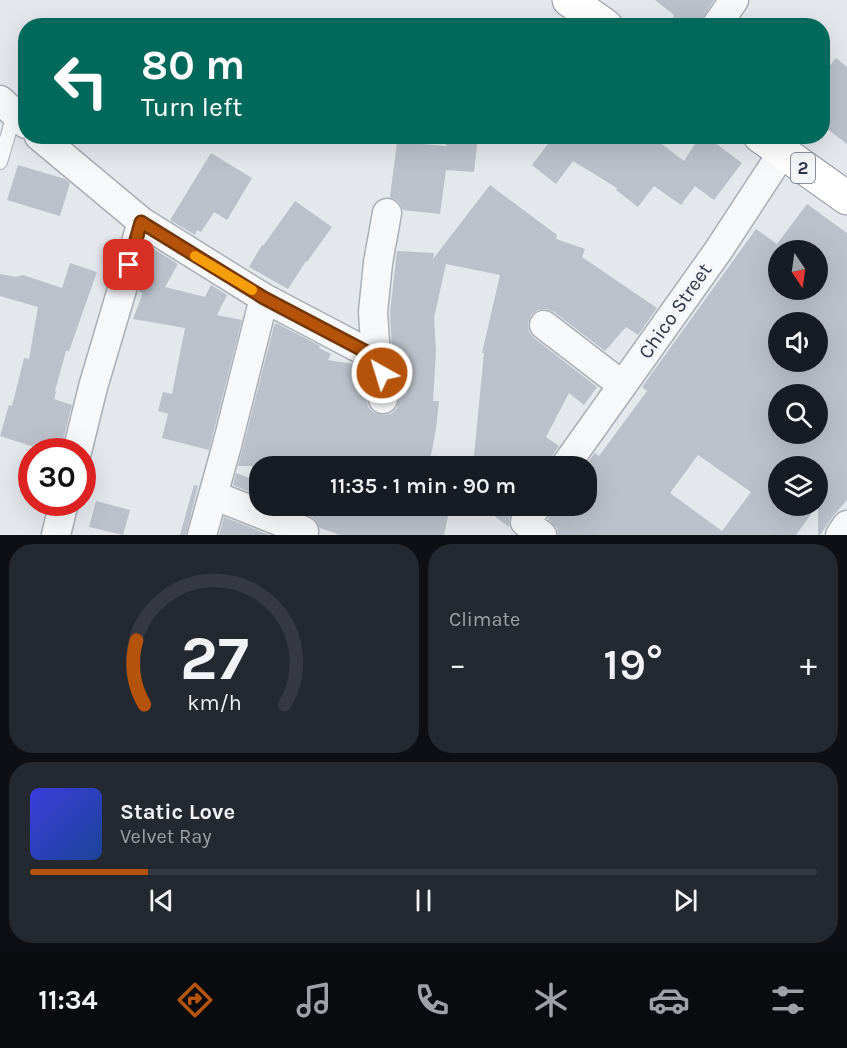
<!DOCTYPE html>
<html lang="en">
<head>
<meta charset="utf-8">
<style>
	:root { --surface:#171b24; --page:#242831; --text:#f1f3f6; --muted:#9ea1a6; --line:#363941; --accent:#b45309 }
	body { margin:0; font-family:Karla,sans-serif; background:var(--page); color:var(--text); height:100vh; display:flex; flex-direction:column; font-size:22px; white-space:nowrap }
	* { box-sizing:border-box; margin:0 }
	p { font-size:20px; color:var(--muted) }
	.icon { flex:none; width:33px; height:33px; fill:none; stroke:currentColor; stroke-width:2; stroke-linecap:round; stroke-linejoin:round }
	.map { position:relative; height:535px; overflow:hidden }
	.side { display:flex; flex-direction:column; gap:9px; padding:9px; background:#0d0f14; flex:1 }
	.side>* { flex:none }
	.top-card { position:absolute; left:18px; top:18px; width:812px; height:126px; border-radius:24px; box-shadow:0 6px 24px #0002; background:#00695c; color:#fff; overflow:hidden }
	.needle { width:39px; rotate:167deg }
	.fabs { position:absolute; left:768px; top:240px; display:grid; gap:12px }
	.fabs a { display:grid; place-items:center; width:60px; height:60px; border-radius:50%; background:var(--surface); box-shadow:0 6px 24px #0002; font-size:30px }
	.speed { position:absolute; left:18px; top:438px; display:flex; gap:12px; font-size:30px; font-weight:700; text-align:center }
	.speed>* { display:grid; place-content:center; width:78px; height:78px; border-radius:50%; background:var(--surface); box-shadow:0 6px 24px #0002; line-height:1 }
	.speed .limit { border:9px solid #d22; background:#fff; color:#111 }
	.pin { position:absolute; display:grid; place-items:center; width:51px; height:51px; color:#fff; margin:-26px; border-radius:12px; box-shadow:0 3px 9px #0006 }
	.me { position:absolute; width:66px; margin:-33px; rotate:321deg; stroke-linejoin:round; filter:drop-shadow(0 0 4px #0008) }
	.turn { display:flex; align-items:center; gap:21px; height:126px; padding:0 24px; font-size:27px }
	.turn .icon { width:78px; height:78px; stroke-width:2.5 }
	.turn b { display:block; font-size:42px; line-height:51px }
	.big { font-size:45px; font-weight:600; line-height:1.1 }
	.side .tile { flex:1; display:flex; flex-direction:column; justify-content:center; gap:9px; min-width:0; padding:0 21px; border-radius:24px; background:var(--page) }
	.side .dial { align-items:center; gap:0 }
	.dial svg { height:156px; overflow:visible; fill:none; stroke:var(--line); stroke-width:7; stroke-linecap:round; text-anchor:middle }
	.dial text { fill:var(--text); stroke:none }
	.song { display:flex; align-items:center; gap:18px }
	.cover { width:72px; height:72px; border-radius:9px; background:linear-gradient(135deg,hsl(240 70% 55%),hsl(220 70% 35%)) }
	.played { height:6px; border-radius:3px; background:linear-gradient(90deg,var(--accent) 15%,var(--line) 15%) }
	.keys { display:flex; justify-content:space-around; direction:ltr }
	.heat { display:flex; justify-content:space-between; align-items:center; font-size:33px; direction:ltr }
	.side .tiles { flex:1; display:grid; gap:9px; grid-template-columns:1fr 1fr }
	.tile:last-child { grid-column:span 2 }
	.trip { position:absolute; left:249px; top:456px; width:348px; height:60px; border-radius:24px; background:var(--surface); box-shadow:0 6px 24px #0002; font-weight:600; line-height:60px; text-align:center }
	.tab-bar { display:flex; height:96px; justify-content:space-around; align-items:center; background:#090b0e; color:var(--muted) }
	.tab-bar .icon { width:42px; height:42px }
	.tab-bar .on { color:var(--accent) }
	.tab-bar b { font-size:27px; color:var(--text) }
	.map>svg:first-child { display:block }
</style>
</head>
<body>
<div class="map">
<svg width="847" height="535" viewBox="0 0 847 535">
	<rect width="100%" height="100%" fill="#e4e7ec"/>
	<path fill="#bbc0ca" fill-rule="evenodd" d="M655,0H714L698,26H683L673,17L674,15Z
		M836,58L847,67V144L822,125V75Z
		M447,136H478L474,172L446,170L440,214L403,210L398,201L390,197L397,142L446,146Z
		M554,136H651L684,161L700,136H706L742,163L714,200L695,186L681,205L654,186L638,207L616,190L617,188L573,161L556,184L532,165Z
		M211,153L252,178L227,220L214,212L201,232L197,230L195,235L170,220Z
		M18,165L65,179L70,183L60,216L7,200Z
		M490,185L557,235L556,239L585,249L582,257L657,308L638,335L626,327L605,351L554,312L547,309L538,310L531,315L528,323L529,332L534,338L597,387L584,405L569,393L546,437L559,446L551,457L549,466H473L484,353H482L500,275L446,264L434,318L436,351L433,401H439L436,429L429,466H238L274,326L276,323L320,346L319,348L331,354L328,360L353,364L363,369L366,376L367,400L368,407L374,413L384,415L391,414L397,408L399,399V373L392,353L390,312L397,251L434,253L433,259Z
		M295,201L332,227L307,262L306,261L288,289L249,267L262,245L263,246Z
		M807,204L847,233V500L833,516L820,535H818V466H778V506H817L796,535H558L557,528L548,519L553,509V506H586V466H585L595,453L599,456L647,391L642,387L756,229L777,244ZM778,250H818V290H778ZM778,322H818V362H778ZM778,394H818V434H778ZM698,455L751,492L722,531L670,493Z
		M152,248L178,264L165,287L205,297L211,285L227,295L217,315L242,320L209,450L162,438L168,414L158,411L163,392L172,394L185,328L133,319L143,293L139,291Z
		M70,263L97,272L69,351H66L55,391L56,392L54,399L72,405L60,452H49L0,436L9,405L12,406L24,358L29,359L38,307L0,296V274L16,277L23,275L62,288Z
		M236,473L260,482V496L233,485Z
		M194,485L198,486L186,535H180Z
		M96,501L130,510L123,535L89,527Z
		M284,506H450L444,535H340L320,528L316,520L310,516Z
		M481,506H517L509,519V527Z
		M224,517L269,535H219Z"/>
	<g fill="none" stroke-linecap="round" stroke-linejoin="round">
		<defs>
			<path id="lane" d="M0,162L14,115"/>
			<path id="street" d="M716,26L734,0
				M0,100L26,124
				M39,136L142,222L264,298L376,357
				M544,325L622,385
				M383,399V373L376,357L373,312L378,263L387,213
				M77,452L93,387L142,222
				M565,466L718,251L782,153
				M213,495L304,531
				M537,506L525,522L542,535
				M56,535L64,502
				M202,535L227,445L264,298
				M840,535L847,525"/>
			<path id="highway" d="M569,0L606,26
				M760,136L847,198"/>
		</defs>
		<use href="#lane" stroke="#a9aeb7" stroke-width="16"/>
		<use href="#street" stroke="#a9aeb7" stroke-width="31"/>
		<use href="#highway" stroke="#8b94a3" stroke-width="35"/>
		<use href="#lane" stroke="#f7f8fa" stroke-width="14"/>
		<use href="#street" stroke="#f7f8fa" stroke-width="28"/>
		<use href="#highway" stroke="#fff" stroke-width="33"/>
	</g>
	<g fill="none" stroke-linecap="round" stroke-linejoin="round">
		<defs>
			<path id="route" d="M129,265L141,222L264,298L376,357L382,373"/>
		</defs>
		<use href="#route" stroke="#753606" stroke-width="15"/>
		<use href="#route" stroke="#b45309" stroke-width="10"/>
		<path stroke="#f59e0b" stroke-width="10" d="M195,256L252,290"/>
	</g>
	<g text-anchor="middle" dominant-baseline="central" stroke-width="4.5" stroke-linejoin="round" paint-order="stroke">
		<rect fill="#f4f6f9" stroke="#676e7b" stroke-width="1.5" x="791" y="153" width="24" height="30" rx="4.5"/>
		<g font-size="18" font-weight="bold" fill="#2b3445">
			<text x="803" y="168">2</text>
		</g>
		<g font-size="20" fill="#2b3445" stroke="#f4f6f9">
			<text transform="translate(675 311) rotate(-55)">Chico Street</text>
		</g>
	</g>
</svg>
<div class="fabs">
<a><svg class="needle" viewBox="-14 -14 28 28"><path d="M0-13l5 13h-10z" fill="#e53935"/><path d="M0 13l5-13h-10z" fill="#9ea1a6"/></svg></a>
<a><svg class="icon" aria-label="sound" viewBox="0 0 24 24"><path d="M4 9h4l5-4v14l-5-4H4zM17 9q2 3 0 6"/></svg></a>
<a><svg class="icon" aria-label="search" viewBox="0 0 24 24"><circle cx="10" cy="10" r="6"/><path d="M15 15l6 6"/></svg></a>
<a><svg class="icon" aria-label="layers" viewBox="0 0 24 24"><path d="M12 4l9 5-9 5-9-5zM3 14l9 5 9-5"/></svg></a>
</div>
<div class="speed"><div class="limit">30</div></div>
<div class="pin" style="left:129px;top:265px;background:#d93025"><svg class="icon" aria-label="arrive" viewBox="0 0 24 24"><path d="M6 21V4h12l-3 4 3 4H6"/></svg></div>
<svg class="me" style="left:382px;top:373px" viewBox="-20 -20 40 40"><circle r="17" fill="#b45309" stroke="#fff" stroke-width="3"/><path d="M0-11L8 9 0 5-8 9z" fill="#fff"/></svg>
<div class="trip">11:35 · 1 min · 90 m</div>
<div class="top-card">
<div class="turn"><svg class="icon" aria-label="left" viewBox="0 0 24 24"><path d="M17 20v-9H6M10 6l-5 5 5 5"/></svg><div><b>80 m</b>Turn left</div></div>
</div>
</div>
<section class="side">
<div class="tiles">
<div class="tile dial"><svg viewBox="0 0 100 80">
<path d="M14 69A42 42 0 1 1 86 69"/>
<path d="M14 69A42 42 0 0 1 10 36" stroke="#b45309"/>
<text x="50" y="56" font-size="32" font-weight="700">27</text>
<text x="50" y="72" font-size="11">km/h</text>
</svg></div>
<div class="tile"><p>Climate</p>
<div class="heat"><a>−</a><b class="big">19°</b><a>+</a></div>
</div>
<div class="tile">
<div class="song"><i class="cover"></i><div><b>Static Love</b><p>Velvet Ray</p></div></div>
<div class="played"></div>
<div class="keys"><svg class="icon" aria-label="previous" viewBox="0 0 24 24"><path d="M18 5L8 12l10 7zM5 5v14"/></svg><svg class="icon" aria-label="pause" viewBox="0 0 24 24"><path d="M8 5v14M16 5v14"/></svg><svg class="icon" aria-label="next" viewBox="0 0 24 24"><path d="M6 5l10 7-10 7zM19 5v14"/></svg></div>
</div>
</div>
</section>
<nav class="tab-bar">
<b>11:34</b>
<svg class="icon on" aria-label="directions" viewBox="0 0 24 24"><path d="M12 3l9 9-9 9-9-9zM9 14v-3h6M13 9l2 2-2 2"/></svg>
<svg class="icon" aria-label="music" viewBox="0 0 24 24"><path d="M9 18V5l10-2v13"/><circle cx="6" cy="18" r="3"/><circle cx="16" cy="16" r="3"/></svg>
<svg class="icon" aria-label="phone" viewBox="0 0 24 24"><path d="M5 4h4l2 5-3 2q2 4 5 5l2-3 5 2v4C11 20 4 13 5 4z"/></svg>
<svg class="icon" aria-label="climate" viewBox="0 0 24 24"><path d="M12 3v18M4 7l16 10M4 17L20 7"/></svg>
<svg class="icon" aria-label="car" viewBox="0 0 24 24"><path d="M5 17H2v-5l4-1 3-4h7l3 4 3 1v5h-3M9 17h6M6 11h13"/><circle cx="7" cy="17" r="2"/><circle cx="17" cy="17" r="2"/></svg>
<svg class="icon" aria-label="filters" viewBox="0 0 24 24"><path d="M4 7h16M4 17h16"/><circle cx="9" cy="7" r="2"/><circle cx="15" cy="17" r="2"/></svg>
</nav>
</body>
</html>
